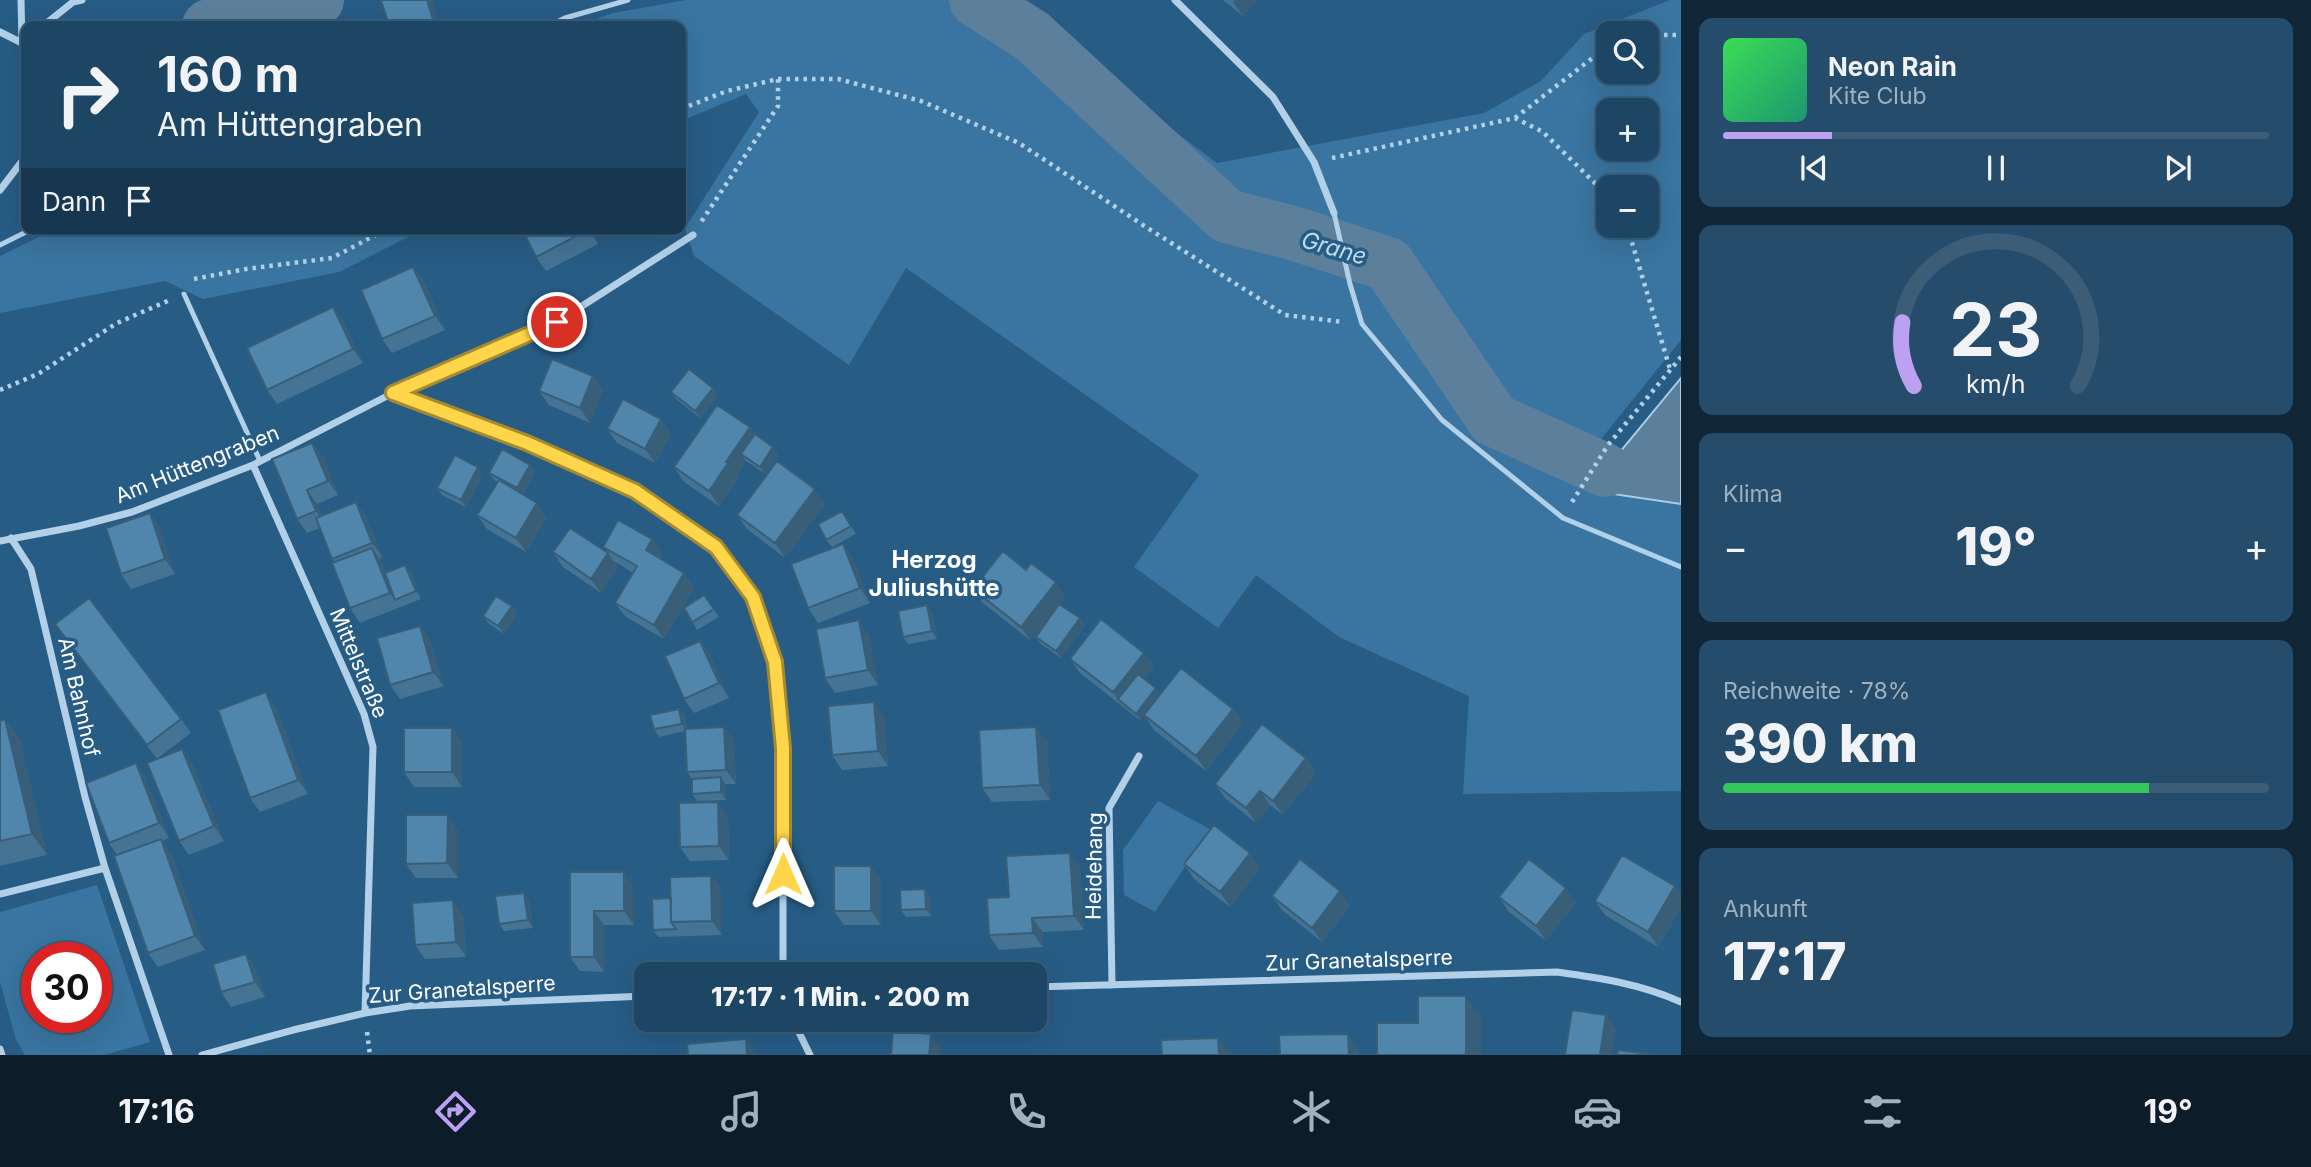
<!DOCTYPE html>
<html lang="de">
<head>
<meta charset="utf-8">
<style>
	:root { --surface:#1d4564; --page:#254c6a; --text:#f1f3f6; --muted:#a0b1bf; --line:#3b5d78; --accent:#bca0f2 }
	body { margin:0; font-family:Inter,sans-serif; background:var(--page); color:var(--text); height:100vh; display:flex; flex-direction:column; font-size:26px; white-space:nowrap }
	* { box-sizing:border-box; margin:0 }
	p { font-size:23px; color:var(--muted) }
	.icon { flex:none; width:38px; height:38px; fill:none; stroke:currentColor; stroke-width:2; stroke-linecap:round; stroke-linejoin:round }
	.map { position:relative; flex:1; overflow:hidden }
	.details { display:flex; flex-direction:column; gap:18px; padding:18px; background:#102637; width:630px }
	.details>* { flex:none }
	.guide { position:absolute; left:21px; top:21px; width:665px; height:214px; border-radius:14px; box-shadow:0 7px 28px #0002,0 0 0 2px var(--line); background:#1d4564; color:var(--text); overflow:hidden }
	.fabs { position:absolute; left:1596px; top:21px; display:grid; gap:14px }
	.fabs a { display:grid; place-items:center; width:63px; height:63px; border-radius:14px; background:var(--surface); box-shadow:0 7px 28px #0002,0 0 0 2px var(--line); font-size:35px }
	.speed { position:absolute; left:21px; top:942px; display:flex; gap:14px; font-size:35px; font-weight:700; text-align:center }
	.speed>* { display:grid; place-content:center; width:91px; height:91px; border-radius:50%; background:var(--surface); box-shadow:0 7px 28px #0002,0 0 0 2px var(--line); line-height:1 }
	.speed .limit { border:10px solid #d22; background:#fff; color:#111 }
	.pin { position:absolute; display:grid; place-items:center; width:60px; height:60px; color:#fff; margin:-30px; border:4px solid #fff; border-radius:50%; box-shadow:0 2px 7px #0007 }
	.me { position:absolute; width:77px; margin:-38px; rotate:0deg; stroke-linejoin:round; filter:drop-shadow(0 0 5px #0008) }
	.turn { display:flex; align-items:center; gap:24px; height:147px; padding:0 21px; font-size:32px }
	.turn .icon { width:91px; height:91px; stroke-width:2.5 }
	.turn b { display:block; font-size:49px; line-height:60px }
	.then { display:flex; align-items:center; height:66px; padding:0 21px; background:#0003; gap:14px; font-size:26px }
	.big { font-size:52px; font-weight:800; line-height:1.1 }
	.details .tile { flex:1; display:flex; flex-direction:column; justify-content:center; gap:10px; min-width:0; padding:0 24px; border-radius:14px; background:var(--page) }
	.details .dial { align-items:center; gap:0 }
	.dial svg { height:182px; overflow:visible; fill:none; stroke:var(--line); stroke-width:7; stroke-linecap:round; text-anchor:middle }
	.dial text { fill:var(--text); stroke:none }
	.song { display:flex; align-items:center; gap:21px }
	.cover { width:84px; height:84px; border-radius:10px; background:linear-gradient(135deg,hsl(130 70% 55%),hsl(160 70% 35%)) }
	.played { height:7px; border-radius:4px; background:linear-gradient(90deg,var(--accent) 20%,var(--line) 20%) }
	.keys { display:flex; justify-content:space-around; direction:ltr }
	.heat { display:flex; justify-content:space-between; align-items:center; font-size:38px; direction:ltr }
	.charge { height:10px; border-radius:5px; background:linear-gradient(90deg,#34c759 78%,var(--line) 0) }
	.trip { position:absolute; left:634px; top:962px; width:413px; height:70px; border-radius:14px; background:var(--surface); box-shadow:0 7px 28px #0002,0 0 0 2px var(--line); font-weight:800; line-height:70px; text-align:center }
	.tabs { display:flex; height:112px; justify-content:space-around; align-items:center; background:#0c1c28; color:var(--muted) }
	.tabs .icon { width:49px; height:49px }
	.tabs .selected { color:var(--accent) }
	.tabs b { font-size:32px; color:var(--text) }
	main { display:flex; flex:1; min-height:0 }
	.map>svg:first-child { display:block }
</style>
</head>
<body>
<main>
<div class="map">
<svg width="1681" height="1055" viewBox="0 0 1681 1055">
	<rect width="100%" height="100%" fill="#275c85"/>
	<path fill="#3975a0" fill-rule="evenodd" d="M686,0H995L1037,28L1217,163L1484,113L1541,81L1584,34L1670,0H1681V340L1597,444L1615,459L1594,491L1681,504V791L1463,794L1469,696L1339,637L1256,575L1218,628L1134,567L1199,475L906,268L849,365L694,256L685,228L759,112L746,94L681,121V26H577L613,13ZM1608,33H1647V72H1608ZM1608,110H1647V149H1608ZM1608,187H1647V226H1608Z
		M55,229H424L339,272L203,299L165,281L0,313V256Z
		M1158,801L1210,829L1155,912L1124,895L1123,850Z
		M97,885L150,1042L104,1055H25L16,1040L0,982V912ZM37,957H96V1017H37Z"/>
	<path fill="#5c809c" stroke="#a7cde8" stroke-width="2" d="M1681,378V504L1593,491L1605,470Z"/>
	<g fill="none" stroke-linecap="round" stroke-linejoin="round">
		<path stroke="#5c809c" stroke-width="54" d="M976,0L1032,36L1227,216L1296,234L1388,264L1494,420L1605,470
			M209,26L317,0"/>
		<path stroke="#b2d1e8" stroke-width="4.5" stroke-dasharray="3.5 5" stroke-linecap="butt" d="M1647,35H1681
			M778,79H838L921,101L1019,143L1146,227L1285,315L1343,322
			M681,109L727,91L778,79V106L701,222
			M1515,118L1608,46
			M1332,158L1515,118L1543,132L1608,196
			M1627,226L1670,369
			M194,279L246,269L332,258L387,229
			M0,390L38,374L117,323L170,300
			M1572,502L1608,445L1681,357
			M367,1032L370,1055"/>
		<path stroke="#b2d1e8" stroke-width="5" d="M549,26L565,18L628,0
			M1334,213L1350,284L1362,324L1442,420L1563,518L1681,567
			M0,245L32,229
			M184,294L260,461"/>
		<path stroke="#b2d1e8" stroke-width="7" d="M21,0L22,43
			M1175,0L1273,97L1314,162L1334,213
			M43,26L73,2L82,0
			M0,32L22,43L26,48
			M0,190L26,156
			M393,393L528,443L635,491L716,547L753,597L775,662L783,748V975
			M253,465L364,714L373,747L365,1013
			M11,538L31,569L85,797L105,868L169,1055
			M0,541L79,526L132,512L253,465L393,393L557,322L693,235
			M0,894L105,868
			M1112,985L1109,808L1139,756
			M1034,987L1557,972C1600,978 1641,984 1681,1002
			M793,1020L810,1055
			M0,1049L2,1055
			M202,1055L293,1030L365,1013L410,1006L646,996"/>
	</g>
	<path fill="#457394" d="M1223,0H1257L1243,16Z
		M522,229H591L598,244L546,271L536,257Z
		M413,267L424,281L445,330L392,353L382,339Z
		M333,307L343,321L363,363L277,404L267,390Z
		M593,376L603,390L590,423L549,405L539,391Z
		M671,392L718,395L700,418L676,399Z
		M661,419L671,434L655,463L617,443L607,429Z
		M750,427L755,434L778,454L765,474L746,461L737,475L738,478L719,506L684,482L674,467Z
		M312,443L323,457L338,495L317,504L322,516L356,502L366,516L382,557L380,558L386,573L405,565L411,572L421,599L360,623L350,608L335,562L332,559L320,528L307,533L297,519Z
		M530,465L535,472L523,494L547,517L526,552L487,529L477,515L498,482L494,480L489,473Z
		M483,475L466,507L442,495L437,488Z
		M825,504L785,558L747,529L737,515Z
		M842,511L856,534L832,547L826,540Z
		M150,513L160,528L175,574L131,589L121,574Z
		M652,539L662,553L660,558L694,587L664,639L626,617L615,603L633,573L614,561L618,568L601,593L563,567L553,552L608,553L603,547Z
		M843,544L853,559L870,603L818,623L808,608Z
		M973,589L1066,597L1060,604L1085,625L1061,658L1041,644L1036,637L1045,624L1031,641L983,603Z
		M704,595L719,617L697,630L692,622Z
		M927,605L932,613L937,639L908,644L903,637Z
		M512,606L517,613L504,634L488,623L483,616Z
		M55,624L181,719L191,733L158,758L192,763L224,841L189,855L179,841L157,759Z
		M420,626L430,640L444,686L400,699L390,685Z
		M869,635L878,685L835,693L825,678Z
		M700,641L710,655L729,698L694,713L684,699Z
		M1144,653L1154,667L1144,679L1160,694L1233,709L1243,723L1206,771L1154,730L1145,716L1141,721L1080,673L1070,659Z
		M276,707L308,794L260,812L250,798Z
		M679,709L685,716L687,729L724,727L734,741L736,784H726V800L697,801L692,794V779L687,772L685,731L659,737L654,729Z
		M884,716L888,766L842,770L832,755Z
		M5,719L20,740L47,855L0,866V721Z
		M452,728L462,743V787H414L404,772Z
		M1047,741L1050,800L992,802L982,788Z
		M1306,758L1316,773L1283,815L1270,805L1256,823L1225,798L1215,784Z
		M136,763L146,778L169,838L162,841L171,853L205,950L158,967L148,953L117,855L109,843Z
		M728,816L729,860L690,861L680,847Z
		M458,830V878H416L406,864Z
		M1184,864L1260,868L1230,907L1194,879Z
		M1080,867L1084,930L1043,932V947L999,950L989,935L1009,897Z
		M570,872L634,887V925H604V972L580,971L570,957Z
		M711,876L722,890V935L658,937L653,930L671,898Z
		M881,880V925H844L834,911Z
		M925,889L930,896L931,916L906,917L901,910Z
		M1681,895V908L1658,947L1605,915L1595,901Z
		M1272,896L1350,906L1322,942L1282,910Z
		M1499,897L1576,902L1546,941L1509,912Z
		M529,900L533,928L504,931L499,924Z
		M463,915L466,957L425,959L415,945Z
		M256,968L265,997L231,1007L221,992Z"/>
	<path fill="#385e78" d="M427,0H432L440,26H435Z
		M1235,0H1257L1243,16L1233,2Z
		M588,229H591L598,244Z
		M413,267L424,281L445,330L435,316Z
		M333,307L343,321L363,363L353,349Z
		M593,376L603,390L590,423L580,408Z
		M713,388L718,395L700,418L695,411Z
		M661,419L671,434L655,463L645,449Z
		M750,427L760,441L741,454L746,461L737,475L738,478L719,506L709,491L726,462Z
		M312,443L323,457L338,495L328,481Z
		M773,447L778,454L765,474L760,467Z
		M530,465L535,472L522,495L517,488Z
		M478,467L483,475L466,507L461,500Z
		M815,489L825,504L785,558L775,543Z
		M307,490L317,504L326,525L316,511Z
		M356,502L366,516L382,557L372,543Z
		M537,503L547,517L526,552L516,538Z
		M150,513L160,528L175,574L165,559Z
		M652,539L662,553L656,564L646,550Z
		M843,544L853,559L870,603L860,588Z
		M372,548L382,562L397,599L395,600L390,593Z
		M608,553L618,568L601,593L591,579Z
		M405,565L411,572L421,599L416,591Z
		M684,573L694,587L664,639L654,625Z
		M1056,582L1066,597L1031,641L1021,627Z
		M927,605L932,613L937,639L932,631Z
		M512,606L517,613L504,634L498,626Z
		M1080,618L1085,625L1061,658L1056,651Z
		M859,620L869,635L878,685L868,670Z
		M420,626L430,640L444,686L433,672Z
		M700,641L710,655L729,698L719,683Z
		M1144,653L1154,667L1124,705L1118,699L1113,692Z
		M1156,688L1161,696L1141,721L1136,714Z
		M266,692L276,707L308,794L298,780Z
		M874,702L884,716L888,766L878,751Z
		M679,709L685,716L687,731L682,724Z
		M1233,709L1243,723L1206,771L1196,756Z
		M5,719L20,740L47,855L32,834Z
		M724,727L734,741L736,784L726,770Z
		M1036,727L1047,741L1050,800L1040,785Z
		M452,728L462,743V787L452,772Z
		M182,749L192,763L224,841L214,826Z
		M1306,758L1316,773L1283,815L1273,801Z
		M136,763L146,778L169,838L159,823Z
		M721,777L726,785V800L721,792Z
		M1260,791L1270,805L1256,823L1246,808Z
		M718,802L728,816L729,860L719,846Z
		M448,815L458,830V878L447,863Z
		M161,839L171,853L205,950L195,936Z
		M1070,853L1080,867L1084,930L1074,916Z
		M1250,853L1260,868L1230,907L1220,892Z
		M871,866L881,880V925L871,911Z
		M624,872L634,887V925L624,911Z
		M711,876L722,890V935L712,921Z
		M1675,886L1681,895V908L1658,947L1648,932Z
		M1566,888L1576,902L1546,941L1536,926Z
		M925,889L930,896L931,916L926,909Z
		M1340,891L1350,906L1322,942L1312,928Z
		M524,893L529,900L533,928L528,920Z
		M453,900L463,915L466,957L456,942Z
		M594,911L604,925V972L594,957Z
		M1032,918L1043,932V947L1033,933Z
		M246,954L256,968L265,997L255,982Z
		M1466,996L1481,1017V1055H1466Z
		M1606,1015L1616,1029L1612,1055H1600Z
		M931,1034L941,1049L940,1055H929Z
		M1348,1034L1358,1048V1055H1349Z
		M1218,1038L1229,1053V1055H1219Z
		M746,1039L756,1053V1055H747Z"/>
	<path fill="#5086ac" stroke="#385e78" stroke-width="2" d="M381,0H427L435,26H389Z
		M522,229H588V230L536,257Z
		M413,267L435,316L382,339L361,290Z
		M333,307L353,349L267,390L247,348Z
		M552,359L593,376L580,408L539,391Z
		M689,369L713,388L695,411L671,392Z
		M623,399L661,419L645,449L607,429Z
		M717,405L750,427L726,462L728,463L709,491L674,467Z
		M755,434L773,447L760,467L741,454Z
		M312,443L328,481L307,490L316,511L297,519L272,459Z
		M502,449L530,465L517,488L489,473Z
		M455,455L478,467L461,500L437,488Z
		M777,461L815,489L775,543L737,515Z
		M499,480L537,503L516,538L477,515Z
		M356,502L372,543L332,559L316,518Z
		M842,511L851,526L826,540L818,524Z
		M150,513L165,559L121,574L106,528Z
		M618,520L652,539L646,550L684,573L654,625L615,603L637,566L603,547Z
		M570,528L608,553L591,579L553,552Z
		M843,544L860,588L808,608L791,564Z
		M372,548L390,593L350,608L332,563Z
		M1003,551L1026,570L1031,563L1056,582L1021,627L973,589Z
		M405,565L416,591L395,600L385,573Z
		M704,595L714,609L692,622L684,608Z
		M496,596L512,606L498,626L483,616Z
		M89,598L181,719L147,745L55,624Z
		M1059,604L1080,618L1056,651L1036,637Z
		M927,605L932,631L903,637L898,611Z
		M1101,619L1144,653L1113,692L1070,659Z
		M859,620L868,670L825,678L816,629Z
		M420,626L433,672L390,685L377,638Z
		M700,641L719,683L684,699L665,656Z
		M1181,668L1233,709L1196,756L1144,715Z
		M1138,674L1156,688L1136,714L1118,699Z
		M266,692L298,780L250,798L218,710Z
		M874,702L878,751L832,755L828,706Z
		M679,709L682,724L654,729L650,715Z
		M5,719L32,834L0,841V721Z
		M1262,724L1306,758L1273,801L1260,791L1246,808L1215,784Z
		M724,727L726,770L687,772L685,729Z
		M1036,727L1040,785L982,788L979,730Z
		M404,728H452V772H404Z
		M182,749L214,826L179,841L147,763Z
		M136,763L159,823L109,843L86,783Z
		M721,777V792L692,794V779Z
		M718,802L719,846L680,847L679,803Z
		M406,815H448L447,863L406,864Z
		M1214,825L1250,853L1220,892L1184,864Z
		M161,839L195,936L148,953L114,856Z
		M1070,853L1074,916L1032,918L1033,933L989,935L987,898L1009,897L1006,856Z
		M1622,855L1675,886L1648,932L1595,901Z
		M1300,859L1340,891L1312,928L1272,896Z
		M1529,859L1566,888L1536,926L1499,897Z
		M834,866H871V911H834Z
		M570,872H624V911H594V957H570Z
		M711,876L712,921L671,922L670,877Z
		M925,889L926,909L901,910L900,890Z
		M524,893L528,920L499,924L495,896Z
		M671,898V922L676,929L653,930L652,899Z
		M453,900L456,942L415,945L412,903Z
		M246,954L255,982L221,992L213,964Z
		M1418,996H1466V1055H1377V1023H1418Z
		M1572,1010L1606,1015L1600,1055H1565Z
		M893,1031L931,1034L929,1055H891Z
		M1348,1034L1349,1055H1280L1279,1035Z
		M1218,1038L1219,1055H1162L1161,1040Z
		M746,1039L747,1055H688L687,1044Z
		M1618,1050L1655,1055H1617Z"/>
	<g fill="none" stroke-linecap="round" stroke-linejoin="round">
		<defs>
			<path id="route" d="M557,322L393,393L527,443L635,491L716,547L753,597L775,662L783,748V874"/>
		</defs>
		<use href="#route" stroke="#a68a30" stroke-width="18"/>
		<use href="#route" stroke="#ffd54a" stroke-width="12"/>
	</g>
	<g text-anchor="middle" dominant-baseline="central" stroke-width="7" stroke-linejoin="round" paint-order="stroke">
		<g font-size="21" fill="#fff" stroke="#275c85">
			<text transform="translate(197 464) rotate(-22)">Am Hüttengraben</text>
			<text transform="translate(359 663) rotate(67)">Mittelstraße</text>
			<text transform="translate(79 697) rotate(77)">Am Bahnhof</text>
			<text transform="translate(1094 866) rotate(-89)">Heidehang</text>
			<text transform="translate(1359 960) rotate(-2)">Zur Granetalsperre</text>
			<text transform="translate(462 989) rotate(-4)">Zur Granetalsperre</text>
		</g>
		<g font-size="23" font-style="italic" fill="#bedbef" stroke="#275c85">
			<text transform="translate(1334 248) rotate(16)">Grane</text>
		</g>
		<g font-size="24" font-weight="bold" fill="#fff" stroke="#275c85">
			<text x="934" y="559">Herzog<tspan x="934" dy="28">Juliushütte</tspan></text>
		</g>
	</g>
</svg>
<div class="fabs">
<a><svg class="icon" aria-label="search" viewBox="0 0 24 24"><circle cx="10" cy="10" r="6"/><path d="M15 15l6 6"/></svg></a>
<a>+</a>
<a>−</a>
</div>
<div class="speed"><div class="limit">30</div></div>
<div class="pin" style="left:557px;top:322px;background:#d93025"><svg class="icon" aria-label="arrive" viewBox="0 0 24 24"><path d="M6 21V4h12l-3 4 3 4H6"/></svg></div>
<svg class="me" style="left:783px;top:874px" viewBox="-20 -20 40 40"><path d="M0-17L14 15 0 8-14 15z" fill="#ffd54a" stroke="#fff" stroke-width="4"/></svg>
<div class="trip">17:17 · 1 Min. · 200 m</div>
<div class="guide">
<div class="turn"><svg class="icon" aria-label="right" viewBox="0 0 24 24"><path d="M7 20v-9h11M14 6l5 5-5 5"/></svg><div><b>160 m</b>Am Hüttengraben</div></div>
<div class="then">Dann<svg class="icon" aria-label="arrive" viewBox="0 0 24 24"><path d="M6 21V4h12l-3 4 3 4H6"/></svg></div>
</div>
</div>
<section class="details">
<div class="tile">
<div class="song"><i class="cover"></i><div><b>Neon Rain</b><p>Kite Club</p></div></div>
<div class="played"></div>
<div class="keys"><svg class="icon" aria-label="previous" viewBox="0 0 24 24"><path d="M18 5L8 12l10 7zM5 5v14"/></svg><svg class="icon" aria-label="pause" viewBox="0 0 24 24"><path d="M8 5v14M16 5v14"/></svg><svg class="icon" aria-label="next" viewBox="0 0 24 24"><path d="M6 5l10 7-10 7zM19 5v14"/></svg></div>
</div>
<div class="tile dial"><svg viewBox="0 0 100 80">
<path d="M14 69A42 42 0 1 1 86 69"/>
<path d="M14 69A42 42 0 0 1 9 41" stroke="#bca0f2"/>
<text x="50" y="56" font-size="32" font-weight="700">23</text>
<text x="50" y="72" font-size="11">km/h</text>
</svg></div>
<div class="tile"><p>Klima</p>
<div class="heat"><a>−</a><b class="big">19°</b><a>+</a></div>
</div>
<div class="tile"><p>Reichweite · 78%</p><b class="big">390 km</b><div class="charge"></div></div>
<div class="tile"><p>Ankunft</p><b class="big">17:17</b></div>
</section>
</main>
<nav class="tabs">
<b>17:16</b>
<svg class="icon selected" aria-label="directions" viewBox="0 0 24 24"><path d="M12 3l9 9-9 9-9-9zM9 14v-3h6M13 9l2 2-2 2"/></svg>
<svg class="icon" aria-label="music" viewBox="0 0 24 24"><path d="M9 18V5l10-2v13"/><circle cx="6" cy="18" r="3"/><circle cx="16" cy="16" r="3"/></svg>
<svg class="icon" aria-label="phone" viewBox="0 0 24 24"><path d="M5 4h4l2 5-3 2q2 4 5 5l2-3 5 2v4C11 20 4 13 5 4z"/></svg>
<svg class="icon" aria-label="climate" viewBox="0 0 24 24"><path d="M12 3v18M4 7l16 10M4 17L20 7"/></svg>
<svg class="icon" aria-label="car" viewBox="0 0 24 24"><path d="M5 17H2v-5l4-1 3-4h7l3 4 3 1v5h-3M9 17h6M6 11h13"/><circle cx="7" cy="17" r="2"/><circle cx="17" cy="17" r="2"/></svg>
<svg class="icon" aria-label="filters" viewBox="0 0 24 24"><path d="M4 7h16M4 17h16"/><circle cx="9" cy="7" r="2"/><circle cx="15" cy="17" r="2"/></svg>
<b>19°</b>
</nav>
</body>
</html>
